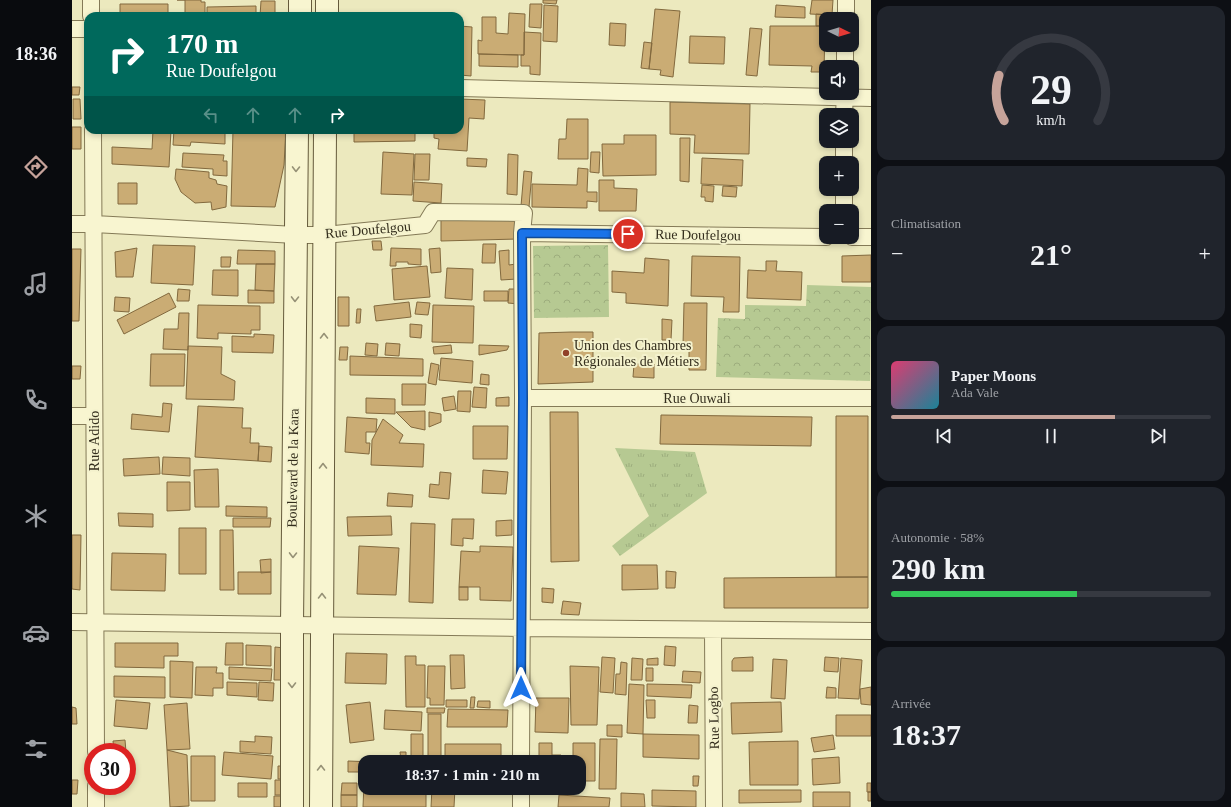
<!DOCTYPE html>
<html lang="fr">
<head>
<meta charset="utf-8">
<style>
	:root { --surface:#171b24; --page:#20242c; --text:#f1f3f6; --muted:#9ea1a6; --line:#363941; --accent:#c6a39a }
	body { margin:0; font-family:"Times New Roman",serif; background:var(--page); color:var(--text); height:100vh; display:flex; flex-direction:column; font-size:15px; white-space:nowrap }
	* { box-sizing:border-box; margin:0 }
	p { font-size:13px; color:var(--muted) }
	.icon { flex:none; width:22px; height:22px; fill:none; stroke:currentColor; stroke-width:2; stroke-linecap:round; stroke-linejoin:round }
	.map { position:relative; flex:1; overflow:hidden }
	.panel { display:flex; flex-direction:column; gap:6px; padding:6px; background:#0d0f14; width:360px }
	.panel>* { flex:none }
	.banner { position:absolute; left:12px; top:12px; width:380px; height:122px; border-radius:12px; box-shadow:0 2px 6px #0003; background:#00695c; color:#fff; overflow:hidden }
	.needle { width:26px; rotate:95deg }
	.fabs { position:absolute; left:747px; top:12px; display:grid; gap:8px }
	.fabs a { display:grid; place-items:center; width:40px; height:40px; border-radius:8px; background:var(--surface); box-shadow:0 2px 6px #0003; font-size:20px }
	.speed { position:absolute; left:12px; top:743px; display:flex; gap:8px; font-size:20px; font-weight:700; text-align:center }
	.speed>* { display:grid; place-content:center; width:52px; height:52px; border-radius:50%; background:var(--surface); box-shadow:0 2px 6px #0003; line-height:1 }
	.speed .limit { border:6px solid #d22; background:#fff; color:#111 }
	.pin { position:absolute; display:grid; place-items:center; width:34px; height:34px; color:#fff; margin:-17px; border:2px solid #fff; border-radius:50%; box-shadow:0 1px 4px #0007 }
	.me { position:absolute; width:44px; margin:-22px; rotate:0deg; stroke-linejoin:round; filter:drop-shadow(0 0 3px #0008) }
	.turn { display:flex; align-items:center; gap:14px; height:84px; padding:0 16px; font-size:18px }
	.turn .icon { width:52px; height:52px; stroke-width:2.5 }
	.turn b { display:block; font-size:28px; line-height:34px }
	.lanes { display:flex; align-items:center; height:38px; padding:0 16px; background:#0003; justify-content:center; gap:20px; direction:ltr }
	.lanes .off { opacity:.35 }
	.big { font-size:30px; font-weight:800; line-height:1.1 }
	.panel .tile { flex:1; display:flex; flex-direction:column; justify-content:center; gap:6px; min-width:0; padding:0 14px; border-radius:12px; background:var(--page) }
	.panel .dial { align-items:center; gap:0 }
	.dial svg { height:104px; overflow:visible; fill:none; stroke:var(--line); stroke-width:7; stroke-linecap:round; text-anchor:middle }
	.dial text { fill:var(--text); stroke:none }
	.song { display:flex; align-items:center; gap:12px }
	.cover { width:48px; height:48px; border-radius:6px; background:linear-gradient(135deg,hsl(340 70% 55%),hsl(190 70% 35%)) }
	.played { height:4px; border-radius:2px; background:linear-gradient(90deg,var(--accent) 70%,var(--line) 70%) }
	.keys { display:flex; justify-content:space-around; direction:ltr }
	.heat { display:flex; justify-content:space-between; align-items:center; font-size:22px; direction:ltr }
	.charge { height:6px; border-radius:3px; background:linear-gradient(90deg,#34c759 58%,var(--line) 0) }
	.trip { position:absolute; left:286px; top:755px; width:228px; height:40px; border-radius:12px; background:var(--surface); box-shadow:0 2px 6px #0003; font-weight:800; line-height:40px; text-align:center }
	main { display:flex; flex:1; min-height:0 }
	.tab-bar { display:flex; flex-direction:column; width:72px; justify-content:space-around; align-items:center; background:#090b0e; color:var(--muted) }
	.tab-bar .icon { width:28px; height:28px }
	.tab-bar .active { color:var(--accent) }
	.tab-bar b { font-size:18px; color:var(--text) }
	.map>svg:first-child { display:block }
</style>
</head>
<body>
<main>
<nav class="tab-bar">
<b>18:36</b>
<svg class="icon active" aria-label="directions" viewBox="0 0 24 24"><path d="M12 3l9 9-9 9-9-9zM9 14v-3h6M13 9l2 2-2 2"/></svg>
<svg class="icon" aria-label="music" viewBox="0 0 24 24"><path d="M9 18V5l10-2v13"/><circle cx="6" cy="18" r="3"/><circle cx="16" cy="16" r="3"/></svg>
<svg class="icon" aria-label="phone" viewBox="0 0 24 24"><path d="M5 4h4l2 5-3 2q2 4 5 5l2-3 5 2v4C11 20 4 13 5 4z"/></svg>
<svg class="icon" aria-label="climate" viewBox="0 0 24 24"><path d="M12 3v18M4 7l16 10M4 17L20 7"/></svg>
<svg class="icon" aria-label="car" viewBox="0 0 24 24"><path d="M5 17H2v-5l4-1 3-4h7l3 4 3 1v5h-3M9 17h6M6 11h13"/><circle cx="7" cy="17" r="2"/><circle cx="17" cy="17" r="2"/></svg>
<svg class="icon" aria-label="filters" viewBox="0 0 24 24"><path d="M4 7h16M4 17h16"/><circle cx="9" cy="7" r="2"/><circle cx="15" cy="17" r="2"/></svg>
</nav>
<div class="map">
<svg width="799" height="807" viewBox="0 0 799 807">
	<defs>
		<pattern id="grass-tufts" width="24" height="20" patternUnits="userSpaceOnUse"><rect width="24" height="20" fill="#b6c992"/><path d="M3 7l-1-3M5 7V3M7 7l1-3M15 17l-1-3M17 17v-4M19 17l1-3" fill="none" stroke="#9dad7d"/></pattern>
		<pattern id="forest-crowns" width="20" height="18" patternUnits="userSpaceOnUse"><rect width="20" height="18" fill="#b6c992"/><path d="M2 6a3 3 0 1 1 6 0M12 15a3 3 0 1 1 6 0" fill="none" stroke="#9dad7d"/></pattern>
	</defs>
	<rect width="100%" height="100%" fill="#ece9be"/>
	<path fill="url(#grass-tufts)" d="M543,448L623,452L635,493L548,556L540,546L577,516Z"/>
	<path fill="url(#forest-crowns)" d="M536,245L537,317L462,318L461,246Z
		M735,285L799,287L798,381L644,377L646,318L673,319V305L734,306Z"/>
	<path fill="#caac74" stroke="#82693e" d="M105,0H129V2H133V16H113V0Z
		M471,0H485L484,4L471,3Z
		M740,0H761L760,15L738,14Z
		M189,1H203V16H188Z
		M48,4H96V16H48Z
		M458,4H470L469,28L457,27Z
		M472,5L486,6L485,42L471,41Z
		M704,5L733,7V18L703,17Z
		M184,6V16H135V7Z
		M583,9L608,11L601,77L588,75L589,70L577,69Z
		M437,13L453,14L452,55L406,54V40L410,41V17H424V33L436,34Z
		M744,14L760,15V19H754V29L753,26H744Z
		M538,23L554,24L553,46L537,45Z
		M388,26L400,27L399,76L388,75Z
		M698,26H753L752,72H739L740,66L697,65Z
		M678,28L690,29L685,76L674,75Z
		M452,32L469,33L468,75L458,74V66H449V55H452Z
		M618,36L653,37L652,64L617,63Z
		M572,42L580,43L577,69L569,68Z
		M407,54L446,55V67L407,66Z
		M0,87H8L7,95H0Z
		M1,99H8L9,119H1Z
		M388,99L413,100L412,119L397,118L395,151L366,149L367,139L362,138V130H388Z
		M598,102L678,104L677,154L622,153L623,135L598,134Z
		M495,119H516V159H486L487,139H494Z
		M0,127H9V149H0Z
		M81,130H99L97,167L40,164V147L80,149Z
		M102,130L153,131V144L119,142L118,146L101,145Z
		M161,130H185L192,132L204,130H214L212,165L203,207L159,206Z
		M282,130H343V141L282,142Z
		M552,135H584V175L531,176L530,144H552Z
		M608,138H618L617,182L608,181Z
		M311,152L342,154L340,195L309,194Z
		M519,152H528L527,173L518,172Z
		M111,153L152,155L151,161H155V176L141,175V169L110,167Z
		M343,154H358L357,180H342Z
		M436,154L446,155L445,195L435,194Z
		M395,158L415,159L414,167L395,166Z
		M630,158L671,160L670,186L629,184Z
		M506,168L516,169L515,192H525V202L515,201V208L460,207V184L505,185Z
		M104,169L137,172V178L144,180L145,184L155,186L154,207L140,210L139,202L123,203L109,192L103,179Z
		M452,171L460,172L457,207L449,206Z
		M527,180H542V188L565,189L564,211H527Z
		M342,182L370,184L369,203L341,201Z
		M46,183H65V204H46Z
		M630,185L642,186L641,202L633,201V197H629Z
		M651,186L665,187L664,197L650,196Z
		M445,215L446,239L369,241V217Z
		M300,241H309L310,250H301Z
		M411,244H424L423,263H410Z
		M81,245L123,246L121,285L79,283Z
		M65,248L61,277H44L43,252Z
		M319,248L349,249V265L336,264V262H324V266H318Z
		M368,248L369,272L359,273L357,249Z
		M0,249H9L7,321H0Z
		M166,250L203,251V264H165Z
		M437,250V265L444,264L445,279L429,280L427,251Z
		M799,255V282H770V256Z
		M620,256L668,257L667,312H651L652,297L619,296Z
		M149,257H159L158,267H149Z
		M573,258L597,260L596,306L554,303V293L540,292V271L572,273Z
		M694,261H705L704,271L730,272L729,300L675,298L676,270L694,271Z
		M184,264H203L202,291L183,290Z
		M355,266L358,297L322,300L320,269Z
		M375,268L401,269L400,300L373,298Z
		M141,270H166V296L140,295Z
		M106,289L118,290L117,301H105Z
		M437,289H448L447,304L436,303Z
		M176,290L202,291V303H176Z
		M412,291H436V301H412Z
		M97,293L104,307L52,334L45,320Z
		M43,297L58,298L57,312L42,311Z
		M266,297H277V326H266Z
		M337,302L339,317L304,321L302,306Z
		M345,302L358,303L356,315L343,314Z
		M612,303H635L634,370H617V346L611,345Z
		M126,305L188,306V330H179V334L146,333V339L125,338Z
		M361,305L402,306L401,343L360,342Z
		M285,309H289L288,323H284Z
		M107,313H117L116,350L91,349L92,329H106Z
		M590,319L600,320L599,340H590Z
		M338,324L350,325L349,338L338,337Z
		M499,332H521V382L466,384L467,333Z
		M182,334L202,335L201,353L160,352V336L182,337Z
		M294,343L306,344L305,356L293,355Z
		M314,343L328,344L327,356L313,355Z
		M379,345L380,353L362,354L361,347Z
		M407,345L437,346L435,350L407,355Z
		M116,346L150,347L149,374L163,381L162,400L114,399Z
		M268,347H276L275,360H267Z
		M79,354H113L112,386H78Z
		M278,356L351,359V376L278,375Z
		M369,358L401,361L400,383L367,380Z
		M359,363L367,365L364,385L356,383Z
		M562,364H582V378L561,377Z
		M0,366H9L8,379H0Z
		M409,374L417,375V385L408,384Z
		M330,384H354L353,405H330Z
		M402,387L415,388L414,408L400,407Z
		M386,391H399L398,412L385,411Z
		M382,396L384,409L372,411L370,398Z
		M437,397V406H424V398Z
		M294,398L323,399V414L294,413Z
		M91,403L100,404L97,432L59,429L60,414L90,417Z
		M126,406L171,408L170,428H179L178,443H187L186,461L123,457Z
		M353,411V430L339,427L324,412Z
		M357,412L369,414V422L357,427Z
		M478,412H506L507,561L479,562Z
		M589,415L740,417L739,446L588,444Z
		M764,416H796V577H764Z
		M275,417L305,419L304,432H294V443H298L297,454L273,452Z
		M311,419L331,435L327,443L352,444L351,467L299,465L300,440Z
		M401,426H436L435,459H401Z
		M187,446L200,447L199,462L186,461Z
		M87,457L88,474L52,476L51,459Z
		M91,457L118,458V476L90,474Z
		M146,469L147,507H123L122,470Z
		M411,470L436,472L434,494L410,493Z
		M368,472L379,473L377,499L357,497L358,484L367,485Z
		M95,482H118V510L95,511Z
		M316,493L341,495L340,507L315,506Z
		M154,506L195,507V517L154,516Z
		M46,513L81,514V527L47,526Z
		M319,516L320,535L276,536L275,517Z
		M161,518H199L198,527H161Z
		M380,519H402L401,539L391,538V546L379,545Z
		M440,520V535L424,536V521Z
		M339,523L363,524L361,603L337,602Z
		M107,528H134V574H107Z
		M148,530H161L162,590H148Z
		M0,535H9L8,590L0,589Z
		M287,546L327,548L324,595L285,594Z
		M408,546L441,547L439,601L408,600V587H387L389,551L408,552Z
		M40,553L94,554L93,591L39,590Z
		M199,559V572L189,573L188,560Z
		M550,565H585L586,589L550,590Z
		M594,571L604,572L603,588H594Z
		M166,572H199V594H166Z
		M796,577V608H652V578Z
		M387,587H396V600H387Z
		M470,588L482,589L481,603L470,602Z
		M491,601L509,603L507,615L489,614Z
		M43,643H106V656H92V668L43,667Z
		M154,643H171V665H153Z
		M174,645L199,646V666L174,665Z
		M593,646L604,647L603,666L592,665Z
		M203,647L213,648V680H202Z
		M274,653L315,654L314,684L273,683Z
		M378,655H392L393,688L379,689Z
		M333,656H344V665H353V707H334Z
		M530,657L543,658L541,693L528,692Z
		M681,657V671H660V661L662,658Z
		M753,657L767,658L766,672L752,671Z
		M560,658L571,659L570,680H559Z
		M586,658V665H575V659Z
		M769,658L790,660L787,699L766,698Z
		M701,659L715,660L713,699L699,698Z
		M98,661L121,662L120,698L98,697Z
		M549,662L555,663L554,695L543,694L544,674H548Z
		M356,666H373L372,705H358V698H355Z
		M498,666L527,667L525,725H499Z
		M124,667H145L144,673H151V688H141V696L123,695Z
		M157,667L200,669L199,681L157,679Z
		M574,668H581V681H574Z
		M611,671L629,672L628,683L610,682Z
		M42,676L93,677V698L42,697Z
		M155,682L185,683V697L155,695Z
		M187,682L202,683L201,701L186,700Z
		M557,684L572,685L571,734L555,733Z
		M575,684L620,685L619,698L575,696Z
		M755,687L764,688V698H754Z
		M799,687V705L789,704L788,689Z
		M399,697H403L402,708H398Z
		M464,698H497L496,733L463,732Z
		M44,700L78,703L75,729L42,726Z
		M374,700H395V707H374Z
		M574,700H583V718H575Z
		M406,701H418V708L405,707Z
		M298,702L302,740L278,743L274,705Z
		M709,702L710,732L660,734L659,703Z
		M115,703L118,749L95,750L92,705Z
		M617,705L626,706L625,723H616Z
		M0,707L4,708L5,724H0Z
		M355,708H373L372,713H355Z
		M376,709L436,710L435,727H375Z
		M313,710L350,712L349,731L312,729Z
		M356,714H369V760H356Z
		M764,715H799V736H764Z
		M535,725H550V737L535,736Z
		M339,734H351V761H339Z
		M571,734L627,735V759L571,757Z
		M761,735L763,749L742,752L739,738Z
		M183,736L200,737L199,754L168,752V741L183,742Z
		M528,739H545L544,789H527Z
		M53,740L54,752H42L41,741Z
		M726,741V785H678L677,742Z
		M467,743H480V755H489L488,762H467Z
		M501,743H523V781H507V762H501Z
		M373,744H429V762H373Z
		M95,750L115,755L117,806L98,807Z
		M152,752L201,756L199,779L150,775Z
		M328,752H334V760H329Z
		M119,756H143V801H119Z
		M767,757L768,783L741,785L740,759Z
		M276,761L303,762H293V772H276Z
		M206,766H212V779H206Z
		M621,776H627L626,786H621Z
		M0,780H6L5,794H0Z
		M203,780H212V795H203Z
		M166,783H195V797H166Z
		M270,783H285V795H269Z
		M795,783H799V792H795Z
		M292,784H293V788H354V807H291Z
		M360,788H383L382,807H359Z
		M580,790L624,791V807L580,806Z
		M667,790H729V802L667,803Z
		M741,792H778V807H741Z
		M796,792H799V801H796Z
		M549,793L572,794L573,807H549Z
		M269,795H285V807H269Z
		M487,795L538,798L537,807H486Z
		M202,796H212V807H202Z"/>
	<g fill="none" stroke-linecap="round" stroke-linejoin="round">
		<defs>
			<path id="minor" d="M19,0V16
				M774,19V0
				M0,29H16
				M773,67V45
				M388,88L799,98
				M772,115L773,93
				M21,130L24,752
				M772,163V141
				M772,211V189
				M0,224H22L224,235H253L353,225L361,212L452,213L450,233L754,237
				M780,237H799
				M451,398H799
				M0,416H22
				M0,622L449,628L799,631
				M641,630L642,807
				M449,762L451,398L450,233
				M24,786V807
				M449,807V788"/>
			<path id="secondary" d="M228,16V0
				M255,16V0
				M220,807V625L225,130
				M249,807L253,130"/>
		</defs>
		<use href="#minor" stroke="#847a57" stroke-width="18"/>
		<use href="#secondary" stroke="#655a3b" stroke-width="24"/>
		<use href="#minor" stroke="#f8f5d0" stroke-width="16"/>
		<use href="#secondary" stroke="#f8f5d0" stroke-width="22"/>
	</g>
	<defs><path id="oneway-chevron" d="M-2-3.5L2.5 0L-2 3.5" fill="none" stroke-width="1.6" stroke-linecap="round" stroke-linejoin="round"/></defs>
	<g stroke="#969176">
		<use href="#oneway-chevron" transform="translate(224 169) rotate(91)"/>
		<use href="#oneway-chevron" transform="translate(223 299) rotate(91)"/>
		<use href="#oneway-chevron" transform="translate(252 336) rotate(-90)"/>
		<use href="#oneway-chevron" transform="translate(251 466) rotate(-90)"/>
		<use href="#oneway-chevron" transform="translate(221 555) rotate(91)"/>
		<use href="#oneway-chevron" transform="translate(250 596) rotate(-90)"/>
		<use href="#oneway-chevron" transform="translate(220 685) rotate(90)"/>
		<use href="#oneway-chevron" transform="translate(249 768) rotate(-90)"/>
	</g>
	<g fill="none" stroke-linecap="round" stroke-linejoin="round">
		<defs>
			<path id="route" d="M449,688L451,398L450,233L556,234"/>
		</defs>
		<use href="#route" stroke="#114b97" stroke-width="10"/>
		<use href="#route" stroke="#1a73e8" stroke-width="7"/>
	</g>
	<circle fill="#914129" stroke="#f4f2cd" stroke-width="1.5" cx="494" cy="353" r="4"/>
	<g text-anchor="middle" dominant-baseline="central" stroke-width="4" stroke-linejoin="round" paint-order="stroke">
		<g font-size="14" fill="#332d1c" stroke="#f4f2cd">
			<text transform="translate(296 230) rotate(-5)">Rue Doufelgou</text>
			<text transform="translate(626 235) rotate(1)">Rue Doufelgou</text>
			<text x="625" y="398">Rue Ouwali</text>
			<text transform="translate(22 441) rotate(-90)">Rue Adido</text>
			<text transform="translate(221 468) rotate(-89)">Boulevard de la Kara</text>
			<text transform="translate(642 718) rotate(-91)">Rue Logbo</text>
		</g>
		<g font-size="14" fill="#332d1c" stroke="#f4f2cd" text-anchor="start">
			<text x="502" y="345">Union des Chambres<tspan x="502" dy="16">Régionales de Métiers</tspan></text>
		</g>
	</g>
</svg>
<div class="fabs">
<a><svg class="needle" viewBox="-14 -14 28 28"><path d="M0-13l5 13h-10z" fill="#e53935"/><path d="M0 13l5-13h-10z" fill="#9ea1a6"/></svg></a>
<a><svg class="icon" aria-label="sound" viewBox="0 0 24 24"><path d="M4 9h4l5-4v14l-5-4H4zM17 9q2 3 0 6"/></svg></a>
<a><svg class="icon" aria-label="layers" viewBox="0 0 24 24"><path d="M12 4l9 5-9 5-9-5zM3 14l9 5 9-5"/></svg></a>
<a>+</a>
<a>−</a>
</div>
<div class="speed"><div class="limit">30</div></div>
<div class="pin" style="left:556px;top:234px;background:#d93025"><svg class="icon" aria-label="arrive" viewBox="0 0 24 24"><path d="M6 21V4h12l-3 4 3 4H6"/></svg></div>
<svg class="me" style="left:449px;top:688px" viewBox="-20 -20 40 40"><path d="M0-17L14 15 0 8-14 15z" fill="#1a73e8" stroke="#fff" stroke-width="4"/></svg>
<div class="trip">18:37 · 1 min · 210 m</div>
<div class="banner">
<div class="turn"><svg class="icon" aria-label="right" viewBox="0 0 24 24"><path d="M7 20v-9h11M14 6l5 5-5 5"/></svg><div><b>170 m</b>Rue Doufelgou</div></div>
<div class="lanes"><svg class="icon off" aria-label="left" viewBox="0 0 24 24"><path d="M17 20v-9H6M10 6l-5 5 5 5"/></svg><svg class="icon off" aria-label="ahead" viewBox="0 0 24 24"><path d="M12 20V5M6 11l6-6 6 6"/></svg><svg class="icon off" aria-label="ahead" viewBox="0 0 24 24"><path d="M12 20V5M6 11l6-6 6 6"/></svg><svg class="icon" aria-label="right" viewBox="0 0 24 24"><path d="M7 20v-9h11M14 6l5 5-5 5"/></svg></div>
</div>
</div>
<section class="panel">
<div class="tile dial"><svg viewBox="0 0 100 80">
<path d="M14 69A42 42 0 1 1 86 69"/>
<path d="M14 69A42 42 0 0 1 10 34" stroke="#c6a39a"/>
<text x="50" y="56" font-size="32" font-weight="700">29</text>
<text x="50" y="72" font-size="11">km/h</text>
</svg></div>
<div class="tile"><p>Climatisation</p>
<div class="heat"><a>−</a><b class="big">21°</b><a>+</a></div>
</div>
<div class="tile">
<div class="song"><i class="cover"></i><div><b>Paper Moons</b><p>Ada Vale</p></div></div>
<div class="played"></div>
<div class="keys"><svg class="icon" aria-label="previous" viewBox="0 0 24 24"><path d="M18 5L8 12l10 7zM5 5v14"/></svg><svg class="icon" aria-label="pause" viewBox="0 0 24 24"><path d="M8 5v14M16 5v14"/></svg><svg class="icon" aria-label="next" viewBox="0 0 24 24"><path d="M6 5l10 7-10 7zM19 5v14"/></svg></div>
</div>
<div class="tile"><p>Autonomie · 58%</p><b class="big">290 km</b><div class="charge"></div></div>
<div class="tile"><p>Arrivée</p><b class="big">18:37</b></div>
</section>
</main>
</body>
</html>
